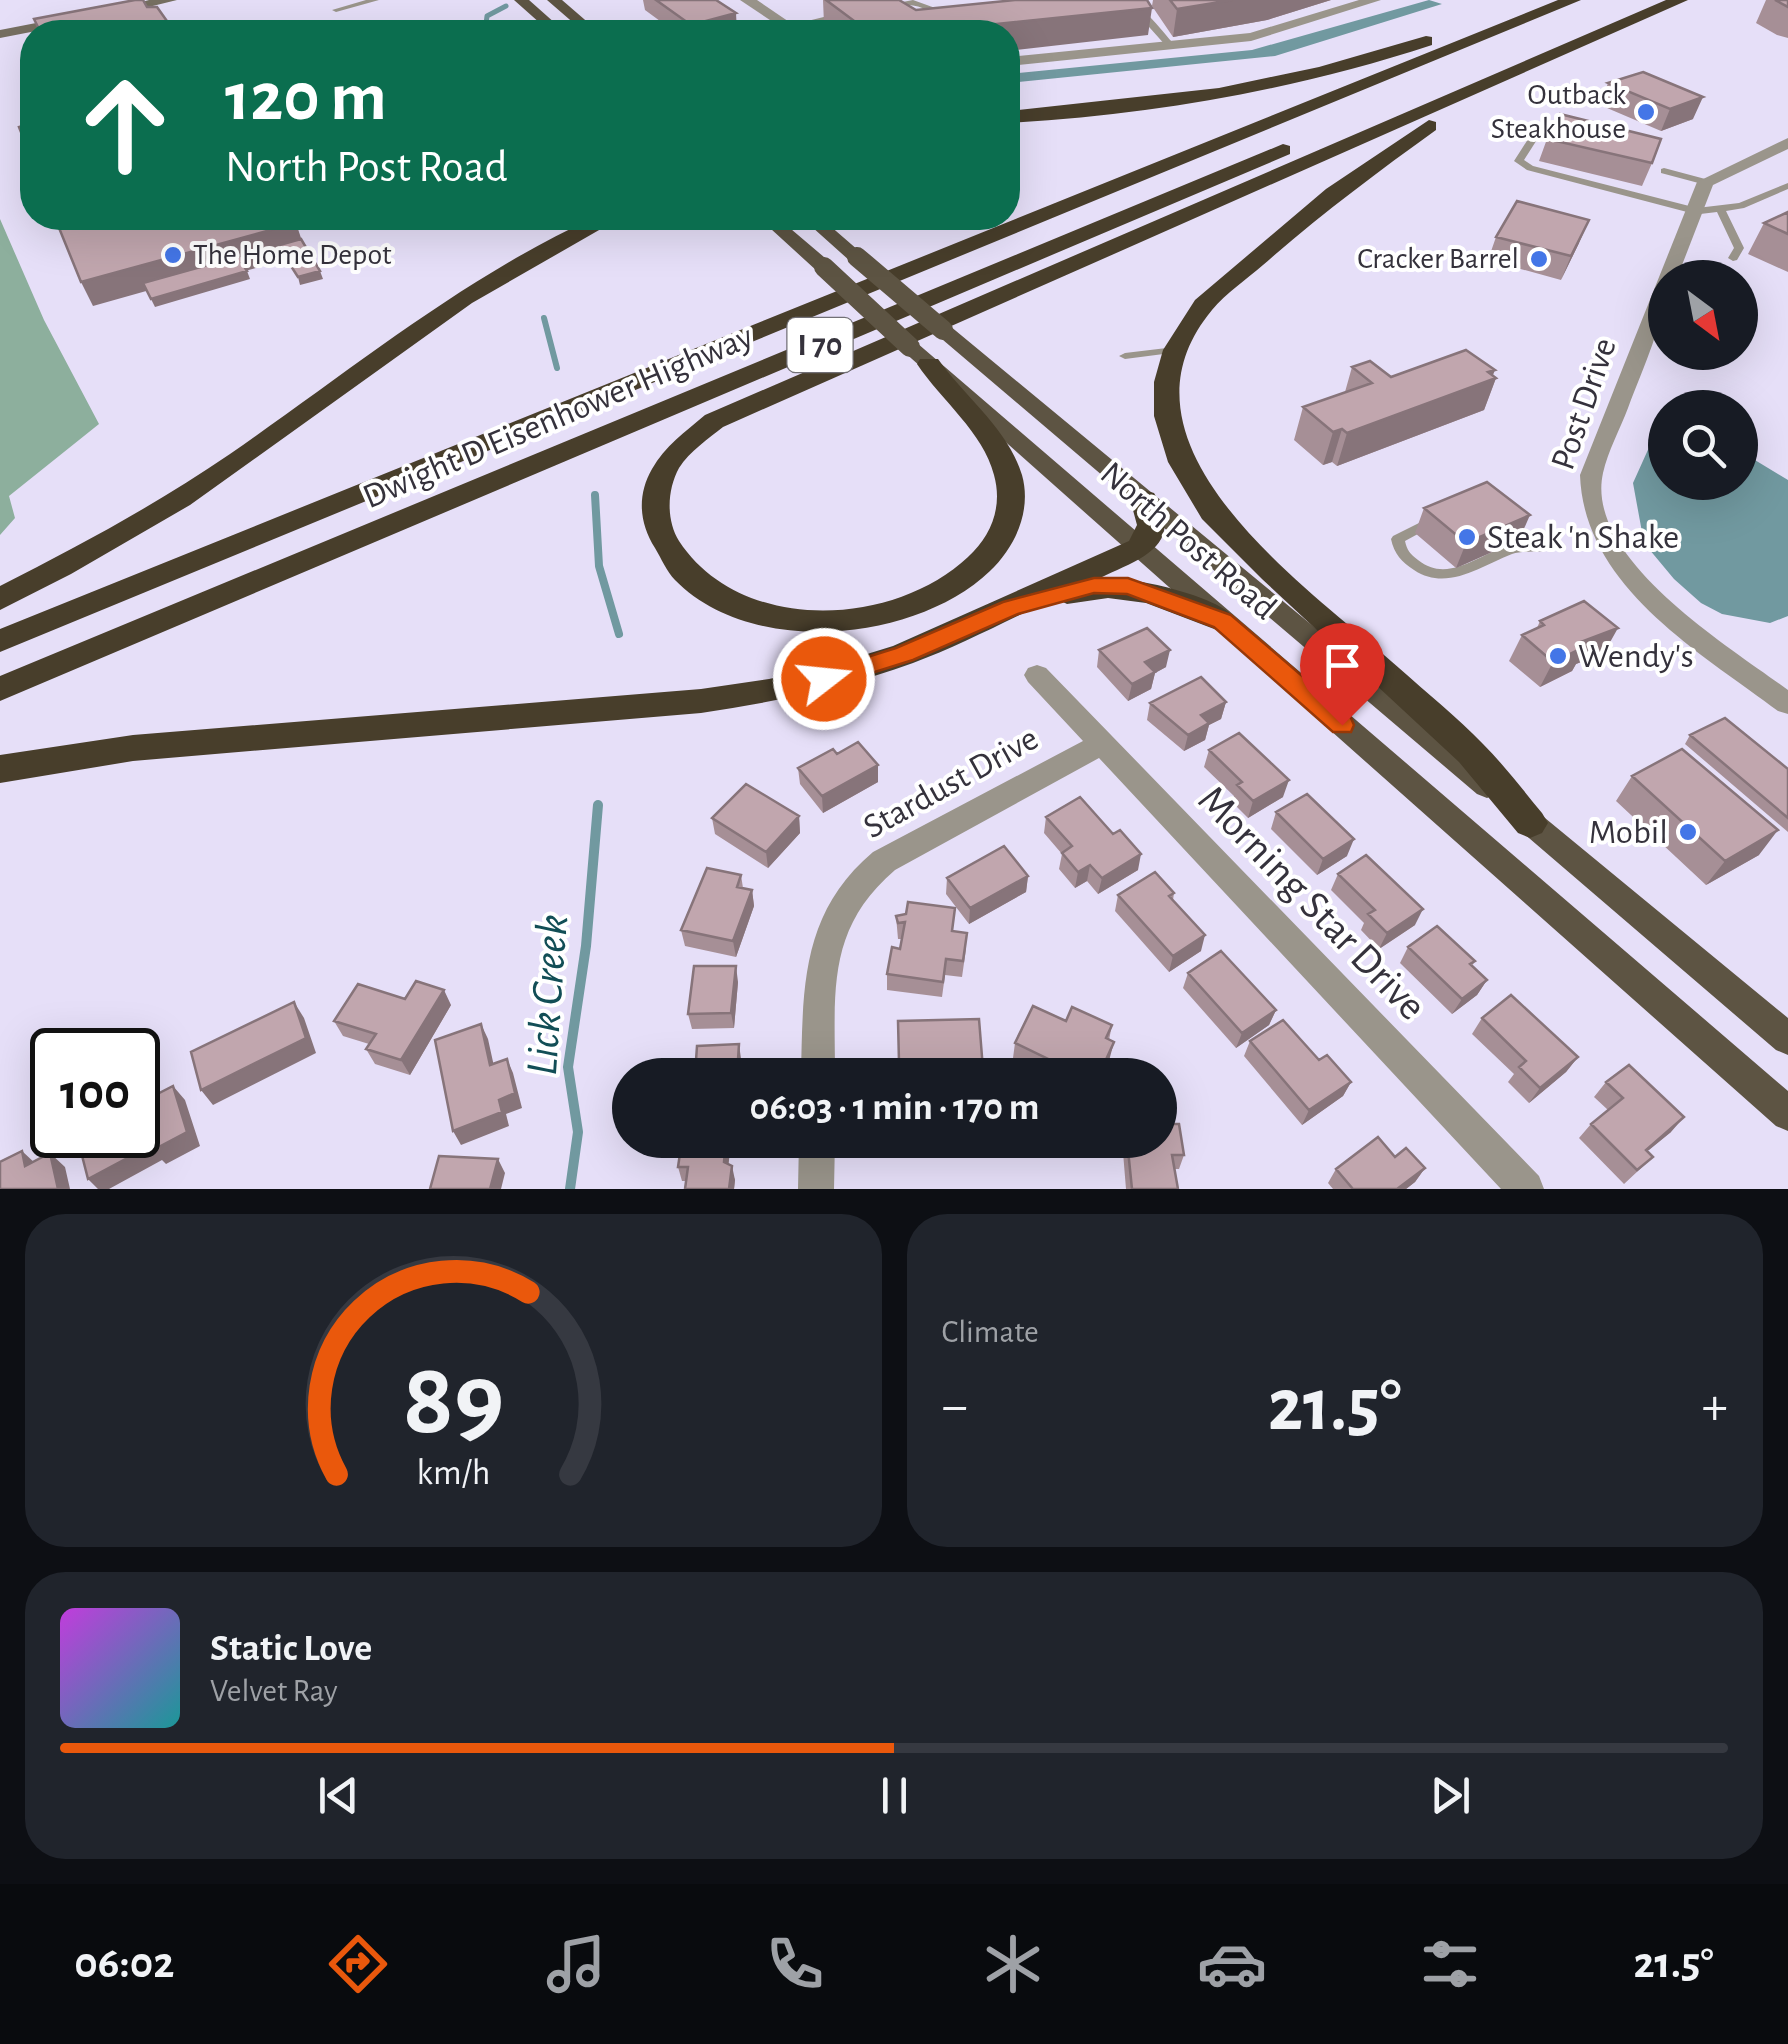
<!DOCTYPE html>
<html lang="en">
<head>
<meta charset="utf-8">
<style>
	:root { --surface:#171b24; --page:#20242c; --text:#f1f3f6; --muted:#9ea1a6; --line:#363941; --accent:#ea580c }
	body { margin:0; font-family:"Alegreya Sans",sans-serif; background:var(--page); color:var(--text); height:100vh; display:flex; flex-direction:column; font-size:38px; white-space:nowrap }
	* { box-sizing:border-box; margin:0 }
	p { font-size:32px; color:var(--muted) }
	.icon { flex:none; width:55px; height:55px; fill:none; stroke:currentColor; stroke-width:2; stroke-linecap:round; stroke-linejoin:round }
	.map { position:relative; height:1189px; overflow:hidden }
	.panel { display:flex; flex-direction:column; gap:25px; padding:25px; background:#0d0f14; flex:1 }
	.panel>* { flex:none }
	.top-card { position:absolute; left:20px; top:20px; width:1000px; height:210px; border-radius:40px; box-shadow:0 10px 40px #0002; background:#0b6e4f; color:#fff; overflow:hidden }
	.needle { width:65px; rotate:148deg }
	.fabs { position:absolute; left:1648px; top:260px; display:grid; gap:20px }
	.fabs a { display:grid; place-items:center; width:110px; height:110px; border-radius:50%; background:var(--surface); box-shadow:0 10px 40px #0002; font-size:50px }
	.speed { position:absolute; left:30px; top:1028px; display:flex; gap:20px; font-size:50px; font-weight:700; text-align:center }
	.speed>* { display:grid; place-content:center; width:130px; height:130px; border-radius:50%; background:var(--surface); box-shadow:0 10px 40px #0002; line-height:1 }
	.speed .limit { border:5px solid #111; border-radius:15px; background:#fff; color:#111 }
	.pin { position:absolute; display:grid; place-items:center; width:85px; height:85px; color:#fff; margin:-102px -42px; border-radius:50% 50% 50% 0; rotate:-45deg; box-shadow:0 0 10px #0007 }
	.pin .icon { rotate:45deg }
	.me { position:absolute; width:110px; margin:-55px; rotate:74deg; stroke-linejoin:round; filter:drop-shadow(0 0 8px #0008) }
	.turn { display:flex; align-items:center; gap:35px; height:210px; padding:0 40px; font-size:45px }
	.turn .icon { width:130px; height:130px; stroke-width:2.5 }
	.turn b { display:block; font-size:70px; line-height:85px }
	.big { font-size:75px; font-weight:700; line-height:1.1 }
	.panel .card { flex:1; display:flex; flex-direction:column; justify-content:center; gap:15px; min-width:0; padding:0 35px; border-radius:40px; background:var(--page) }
	.panel .dial { align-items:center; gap:0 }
	.dial svg { height:260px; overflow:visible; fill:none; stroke:var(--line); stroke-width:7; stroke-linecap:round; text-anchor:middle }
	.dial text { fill:var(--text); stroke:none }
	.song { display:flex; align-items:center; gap:30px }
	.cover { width:120px; height:120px; border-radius:15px; background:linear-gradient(135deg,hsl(290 70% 55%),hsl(180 70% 35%)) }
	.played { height:10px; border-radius:5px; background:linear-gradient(90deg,var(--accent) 50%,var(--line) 50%) }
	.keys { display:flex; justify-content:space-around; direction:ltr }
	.heat { display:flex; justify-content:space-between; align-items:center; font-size:55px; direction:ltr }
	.panel .tiles { flex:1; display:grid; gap:25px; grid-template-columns:1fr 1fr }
	.card:last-child { grid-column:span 2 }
	.trip { position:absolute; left:612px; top:1058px; width:565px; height:100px; border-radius:50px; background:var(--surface); box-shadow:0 10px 40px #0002; font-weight:700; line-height:100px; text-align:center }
	.dock { display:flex; height:160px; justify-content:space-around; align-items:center; background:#090b0e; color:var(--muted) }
	.dock .icon { width:70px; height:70px }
	.dock .current { color:var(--accent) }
	.dock b { font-size:45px; color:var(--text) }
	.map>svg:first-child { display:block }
</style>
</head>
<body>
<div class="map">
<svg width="1788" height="1189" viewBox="0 0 1788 1189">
	<rect width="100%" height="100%" fill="#e6dff8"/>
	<path fill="#8daf9d" d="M0,219L44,320L99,424L9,496L15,518L0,535Z"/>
	<path fill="#7199a0" d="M1429,0L1442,4L1275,56L1008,83V74L1252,50Z
		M1665,412V482H1740V451L1788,480V616L1770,623L1722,614L1701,603L1674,579L1644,543L1633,483Z"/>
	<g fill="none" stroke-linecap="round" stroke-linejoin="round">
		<path stroke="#7199a0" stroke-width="5" d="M485,32L487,16L506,6"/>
		<path stroke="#7199a0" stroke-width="6" d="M544,318L557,368"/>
		<path stroke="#7199a0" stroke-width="8" d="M595,495L599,566L619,634"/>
		<path stroke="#7199a0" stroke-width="10" d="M570,1189L578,1132L568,1067L586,946L598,805"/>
		<path fill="#9a958b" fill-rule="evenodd" d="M366,0H379L336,12L332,10Z
			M913,0L949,13L950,15C936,17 923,5 908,5C898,5 891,8 882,6Z
			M1109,0C1142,0 1153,21 1173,43V47H1167L1133,9Z
			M840,13L844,15L843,17L787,29L783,27Z
			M1532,133L1540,135L1524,160L1533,166L1697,208L1739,203L1788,183V189L1744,208L1726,211L1744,248L1737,260L1733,261L1728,258L1734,248L1717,212L1692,215L1687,212L1527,170L1514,161Z
			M1664,168L1709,180L1711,182L1706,185L1661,173V169Z
			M1175,347L1181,350L1179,352L1125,359L1119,356L1125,353Z
			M1433,516L1438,517L1439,520L1438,523L1405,541C1407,550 1410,554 1418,560C1449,585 1481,552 1513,544C1521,542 1529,543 1537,542C1547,542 1551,541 1559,546C1546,555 1527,549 1512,554C1481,566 1447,592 1414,570C1402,562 1394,554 1391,539L1393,536Z"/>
		<path fill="#9a958b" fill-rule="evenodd" d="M740,0H757L804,32H788Z
			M1359,0H1381L1251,41L1008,66V57L1250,33Z
			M1788,138V149L1713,185L1677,278H1665C1665,324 1644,365 1628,408C1620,429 1608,451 1603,473C1584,559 1730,647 1788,690V714L1778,711C1698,651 1584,586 1580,475L1697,182Z
			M1037,665L1046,668L1539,1176L1544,1189H1501L1099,758L895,870C826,929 835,992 835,1075H801C803,987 801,913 873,852L1083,741L1028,682L1024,675L1028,668Z
			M799,1140H835L834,1189H798Z"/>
		<path fill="#766f61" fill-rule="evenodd" d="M149,0H177L116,15L109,11Z
			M67,17L72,18V24L0,38V30Z"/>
		<path fill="#5d5443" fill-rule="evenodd" d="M514,0H529L565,32H550Z
			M547,0H562L599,32H584Z
			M759,218H778L831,263V271H817Z
			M802,218H821L866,257L864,261H850Z
			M943,324L950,326L1497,778L1501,786L1497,794L1487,798L1477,794L936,334V326Z
			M910,341L917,343L1788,1091V1131L1776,1126L903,351L900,347Z
			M1518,800L1528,804L1788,1018V1055L1776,1050L1508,820L1503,812L1508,804Z"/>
		<path fill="#483e2b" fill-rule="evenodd" d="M1558,0H1581L0,652V629Z
			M1666,0H1688L723,427C708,439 690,451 679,468C667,490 666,520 679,541C740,634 892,628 968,557C991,536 1003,507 994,475C983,432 941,400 917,364L920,359H938C965,397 1008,429 1022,475C1032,511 1015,547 990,571C916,642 751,658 675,580C667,572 661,558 655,548C639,523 637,495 652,469C665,446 685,432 705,415Z
			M1426,36L1432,37V45C1294,90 1153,115 1008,123V111L1219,88L1319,67Z
			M1429,120L1436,122V130C1376,173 1319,216 1263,265C1247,279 1226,293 1212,310C1099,446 1309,588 1399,668C1427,693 1457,717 1483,744C1504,765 1523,790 1542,813L1548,823L1542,833L1530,838L1518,833L1459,762L1262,579L1202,519L1168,462L1154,416V382L1163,350L1195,300L1326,189Z
			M1283,144L1290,146V154L0,701V676Z
			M593,218H620L472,303L190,505L71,574L0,610V586C79,546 157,504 230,454C350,371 461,279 593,218Z
			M1144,490L1154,493C1186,546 1140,559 1100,578C1129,576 1223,596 1237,621L1233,629L1222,632L1146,603L1108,598L1067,604L1055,598C1008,620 961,645 913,663C844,688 774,702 701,713L133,761L0,783V755L133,735L701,689L769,679L825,667L893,646L1129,541L1137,525L1130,499L1134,493Z"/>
		<path stroke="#5d5443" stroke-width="20" d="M857,257L943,330
			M824,267L910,347"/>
	</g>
	<path fill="#a68f96" d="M643,0H716L737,32H675L645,10Z
		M823,0H899L916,10L1148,35L1008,32H834L824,24Z
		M1153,0H1331L1267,20L1173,37L1152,6Z
		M1766,0H1788V38L1777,35L1756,23Z
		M1608,83L1693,119L1661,131L1600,105Z
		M1547,139L1652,163L1642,186L1539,161Z
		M1788,212V272L1748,254L1764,223Z
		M1496,237L1579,243L1561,280L1488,260Z
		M1352,367L1391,377L1493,375L1496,378L1484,410L1337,466L1332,462L1323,465L1294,440L1303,407L1345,392Z
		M1424,508L1519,540L1456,568L1415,533Z
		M1540,621L1604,653L1576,664L1572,671L1540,687L1509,661L1522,635L1537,628Z
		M1099,650L1166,667L1155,673L1151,689L1128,701L1097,667Z
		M1226,702L1221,719L1209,725L1205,740L1184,751L1147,720L1150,703Z
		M1690,735L1788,769V832L1685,744Z
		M1209,750L1283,797L1248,818L1232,802L1234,796L1204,767Z
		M837,754L878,782L823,813L800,784L798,768Z
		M1632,776L1759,855L1706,885L1616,801Z
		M1276,812L1347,856L1317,875L1271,829Z
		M799,816L800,833L768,868L715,834L712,818Z
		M1046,817L1138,870L1098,894L1087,881L1075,888L1059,869L1062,854L1044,833Z
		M1338,874L1415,925L1379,949L1361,930L1364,923L1331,890Z
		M741,875L743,888L752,890L754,906L736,957L685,946L681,930Z
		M1028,876L1026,892L969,924L946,894L947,878Z
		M1174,893L1173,900L1201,951L1169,972L1115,911L1118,895Z
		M896,916L953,931L966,949L962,977L945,975L942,997L887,990V974L900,949L902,939H898Z
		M1408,947L1475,961L1472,966L1487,980L1477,995L1452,1014L1400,963Z
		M1188,973L1276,1010L1269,1025L1236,1048L1183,988Z
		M738,982L734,1028L692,1029L688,1014Z
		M405,999L451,1005L410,1075L375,1064L366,1049L369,1044L343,1036L334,1021Z
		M1482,1018L1578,1057L1566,1072L1529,1103L1508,1082L1514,1074L1472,1034Z
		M898,1021L983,1069L982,1075H899Z
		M1066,1021L1112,1025L1109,1040L1110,1057L1102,1075H1049L1013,1058L1015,1043Z
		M1250,1041L1319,1060L1351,1082L1343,1096L1302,1125L1244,1056Z
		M1606,1082L1671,1132L1647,1151L1653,1157L1624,1184L1579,1138L1591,1124L1608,1110L1594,1097Z
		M1122,1140H1160L1184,1155L1179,1169H1174L1178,1189H1126Z
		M730,1152L728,1164L735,1180L734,1189H685L686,1181H682L678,1167Z
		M1395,1157L1425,1168L1415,1182L1406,1189H1333L1328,1183L1336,1169Z"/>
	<path fill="#87747a" d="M1232,0H1331L1267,20L1173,37L1177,9Z
		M1152,8L1148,35L1008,51V32H919Z
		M736,13L737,32H692L691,25Z
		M68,25L71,32H41L40,31Z
		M1703,97L1693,119L1661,131L1670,109Z
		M1589,220L1579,243L1561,280L1571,256Z
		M296,223L304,247L282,253L285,260L245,271L242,264L93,306L81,282Z
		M247,271L250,279L155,307L151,299Z
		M320,271L323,279L300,285L298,277Z
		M1495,370L1491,380L1496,378L1484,410L1337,466L1347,433Z
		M1342,429L1332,462L1323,465L1333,432Z
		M1530,515L1519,540L1456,568L1466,543Z
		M1618,628L1604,653L1576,664L1572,671L1540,687L1553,662L1581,642Z
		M1170,650L1166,667L1155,673L1151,689L1128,701L1132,684L1145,662Z
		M1226,702L1221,719L1209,725L1205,740L1184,751L1188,735L1201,715Z
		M878,765V782L823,813L822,796Z
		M1289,780L1283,797L1248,818L1253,801Z
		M799,816L800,833L768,868L766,852Z
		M1778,830L1759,855L1706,885L1725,861Z
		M1354,839L1347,856L1317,875L1323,859Z
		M1141,854L1138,870L1098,894L1102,878Z
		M1090,865L1087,881L1075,888L1078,872Z
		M1028,876L1026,892L969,924L970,908Z
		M752,890L754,906L736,957L733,941Z
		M1423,909L1415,925L1379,949L1387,933Z
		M1205,935L1201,951L1169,972L1173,956Z
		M736,966L738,982L734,1028L731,1013Z
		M1487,980L1477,995L1452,1014L1462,999Z
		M444,990L451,1005L410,1075L401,1060Z
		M294,1002L304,1018L316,1053L213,1105L201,1090Z
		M1276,1010L1269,1025L1236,1048L1242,1033Z
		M481,1024L488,1039L497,1080L490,1065Z
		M1114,1042L1110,1057L1102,1075H1099Z
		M739,1044L741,1059L740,1075H737Z
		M1578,1057L1566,1072L1529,1103L1540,1088Z
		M507,1059L513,1073L522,1108L506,1114L509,1126L461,1145L453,1131L499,1100Z
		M1351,1082L1343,1096L1302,1125L1309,1110Z
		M173,1086L185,1100L200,1146L166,1164L162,1160L109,1189H98L88,1179L152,1145Z
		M1684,1117L1671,1132L1632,1164L1646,1150Z
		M727,1140L730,1152L727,1176L724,1162Z
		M22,1151L37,1165L25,1166Z
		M50,1153L65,1167L70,1189H58Z
		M498,1159L505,1173L501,1189H490Z
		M732,1166L735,1180L734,1189H729Z
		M1425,1168L1415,1182L1406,1189H1397Z"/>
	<path fill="#c1a6ae" stroke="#87747a" stroke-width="2.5" d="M135,0H143L147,7H157L174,31L189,32H72L68,25L40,31L34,19Z
		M656,0H716L736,13L691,25Z
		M826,0H899L916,10L1015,0H1147L1152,8L919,32H869Z
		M1170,0H1232L1177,9Z
		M1775,0H1788V7Z
		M1643,72L1703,97L1670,109L1608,83Z
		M1560,114L1661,139L1652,163L1547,139Z
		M32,123V160L19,127Z
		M1517,201L1589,220L1571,256L1496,237Z
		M1788,212V234L1764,223Z
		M55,218H292L296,223L81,282Z
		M301,239L320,271L298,277L282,252L242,263L247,271L151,299L143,283Z
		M1466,350L1495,370L1488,372L1496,378L1347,433L1342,429L1333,432L1303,407L1372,383L1352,367L1370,361L1391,377Z
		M1487,482L1530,515L1466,543L1424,508Z
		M1584,601L1618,628L1581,642L1586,646L1553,662L1522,635L1544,625L1540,621Z
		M1147,628L1170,650L1145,662L1155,672L1132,684L1099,650Z
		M1201,677L1226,702L1201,715L1209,723L1188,735L1150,703Z
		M1725,718L1788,769V818L1690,735Z
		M1239,733L1289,780L1253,801L1237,785L1242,782L1209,750Z
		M858,742L878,765L822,796L798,768L833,749L837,754Z
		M1682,749L1778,830L1725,861L1632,776Z
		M746,784L799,816L766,852L712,818Z
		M1307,794L1354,839L1323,859L1276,812Z
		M1080,797L1113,834L1120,830L1141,854L1102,878L1090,865L1078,872L1062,853L1072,846L1046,817Z
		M1004,846L1028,876L970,908L947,878Z
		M1366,855L1423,909L1387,933L1368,914L1375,910L1338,874Z
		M707,868L741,875L737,887L752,890L733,941L681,930Z
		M1155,872L1174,893L1169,896L1205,935L1173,956L1118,895Z
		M908,902L955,908L952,931L967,933L963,961L946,959L943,982L887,974L892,947L900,949L905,922L898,923L896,916L906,914Z
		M1437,926L1475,961L1470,964L1487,980L1462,999L1408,947Z
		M1221,951L1276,1010L1242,1033L1188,973Z
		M694,966H736L731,1013L688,1014Z
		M416,981L444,990L401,1060L366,1049L376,1034L334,1021L358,984L405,999Z
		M1511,995L1578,1057L1540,1088L1519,1067L1526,1061L1482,1018Z
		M294,1002L306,1038L201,1090L191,1052Z
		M1033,1006L1066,1021L1072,1007L1112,1025L1106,1038L1114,1042L1099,1075H1064L1067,1068L1015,1043Z
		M979,1019L983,1069L954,1070L953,1061L899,1062L898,1021Z
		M1283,1020L1319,1060L1327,1055L1351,1082L1309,1110L1250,1041Z
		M481,1024L490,1065L507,1059L515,1093L499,1100L502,1112L453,1131L435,1040Z
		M739,1044L737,1075H695L697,1046Z
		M1629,1065L1684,1117L1646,1150L1653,1157L1637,1170L1591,1124L1623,1098L1606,1082Z
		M173,1086L187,1132L153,1150L152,1145L88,1179L77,1136L138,1135V1104Z
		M1160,1124H1179L1184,1155H1172L1178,1189H1132L1127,1140H1160Z
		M1378,1137L1395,1157L1406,1148L1425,1168L1397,1189H1353L1336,1169Z
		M682,1140H726L724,1162L732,1166L729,1189H685L688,1167H678Z
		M22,1151L25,1166L50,1153L58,1189H0V1162Z
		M439,1156L498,1159L490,1189H430Z"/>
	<path fill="#ea580c" stroke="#983908" stroke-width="2.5" d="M1094,578H1128L1231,615L1351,718L1354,725L1351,732H1333L1214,627L1127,594L1094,593L1018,614L913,660L824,688L816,685L812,679L816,673L896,648L1003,602Z"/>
	<g fill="#4476e7" stroke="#fff" stroke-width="4">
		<circle cx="1646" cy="112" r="10"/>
		<circle cx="173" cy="255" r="10"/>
		<circle cx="1539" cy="259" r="10"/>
		<circle cx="1467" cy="537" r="10"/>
		<circle cx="1558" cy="656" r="10"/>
		<circle cx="1688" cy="832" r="10"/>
	</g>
	<g text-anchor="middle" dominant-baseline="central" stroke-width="8" stroke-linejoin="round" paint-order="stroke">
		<g font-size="30" fill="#35323c" stroke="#fff" text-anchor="end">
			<text x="1626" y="95">Outback<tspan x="1626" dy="34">Steakhouse</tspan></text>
			<text x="193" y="255" text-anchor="start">The Home Depot</text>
			<text x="1519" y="259">Cracker Barrel</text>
		</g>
		<rect fill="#fff" stroke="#727076" stroke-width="2.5" x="787.5" y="318" width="65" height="54" rx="8"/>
		<g font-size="32" font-weight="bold" fill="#35323c">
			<text x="820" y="345">I 70</text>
		</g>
		<g font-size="35" fill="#35323c" stroke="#fff">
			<text transform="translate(1584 404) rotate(-71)">Post Drive</text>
			<text transform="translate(558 417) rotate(-23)">Dwight D Eisenhower Highway</text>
			<text transform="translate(1188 541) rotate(41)">North Post Road</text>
			<text transform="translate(951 783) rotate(-29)">Stardust Drive</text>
		</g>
		<g font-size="35" fill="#35323c" stroke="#fff" text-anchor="start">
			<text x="1487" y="537">Steak 'n Shake</text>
			<text x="1578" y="656">Wendy's</text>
			<text x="1668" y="832" text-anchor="end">Mobil</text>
		</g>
		<g font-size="42" fill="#35323c" stroke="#fff">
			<text transform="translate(1312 903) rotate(46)">Morning Star Drive</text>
		</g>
		<g font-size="45" font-style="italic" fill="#124e56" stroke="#fff">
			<text transform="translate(548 995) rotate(-86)">Lick Creek</text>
		</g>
	</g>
</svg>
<div class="fabs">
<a><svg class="needle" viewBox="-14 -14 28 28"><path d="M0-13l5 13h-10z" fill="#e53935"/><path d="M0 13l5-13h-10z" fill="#9ea1a6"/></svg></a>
<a><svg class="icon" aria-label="search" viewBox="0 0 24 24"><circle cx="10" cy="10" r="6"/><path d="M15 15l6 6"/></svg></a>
</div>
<div class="speed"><div class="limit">100</div></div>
<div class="pin" style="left:1342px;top:725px;background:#d93025"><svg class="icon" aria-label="arrive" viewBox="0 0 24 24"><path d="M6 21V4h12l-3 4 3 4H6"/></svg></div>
<svg class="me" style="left:824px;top:679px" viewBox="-20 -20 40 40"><circle r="17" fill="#ea580c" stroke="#fff" stroke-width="3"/><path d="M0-11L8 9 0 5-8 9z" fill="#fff"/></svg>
<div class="trip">06:03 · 1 min · 170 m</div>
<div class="top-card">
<div class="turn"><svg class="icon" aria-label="ahead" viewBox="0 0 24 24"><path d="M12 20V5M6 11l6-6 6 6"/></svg><div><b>120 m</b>North Post Road</div></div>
</div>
</div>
<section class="panel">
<div class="tiles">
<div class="card dial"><svg viewBox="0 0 100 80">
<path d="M14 69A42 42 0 1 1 86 69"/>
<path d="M14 69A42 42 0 0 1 73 13" stroke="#ea580c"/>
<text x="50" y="56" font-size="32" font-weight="700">89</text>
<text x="50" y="72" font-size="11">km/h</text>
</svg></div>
<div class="card"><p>Climate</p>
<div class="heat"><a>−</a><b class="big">21.5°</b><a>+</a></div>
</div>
<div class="card">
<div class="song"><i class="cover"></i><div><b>Static Love</b><p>Velvet Ray</p></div></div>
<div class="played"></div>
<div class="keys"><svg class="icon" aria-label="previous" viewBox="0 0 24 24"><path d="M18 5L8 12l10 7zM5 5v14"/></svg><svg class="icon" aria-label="pause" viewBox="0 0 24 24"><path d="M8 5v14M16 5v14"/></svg><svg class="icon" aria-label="next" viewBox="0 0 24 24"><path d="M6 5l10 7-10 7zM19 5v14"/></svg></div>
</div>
</div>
</section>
<nav class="dock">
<b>06:02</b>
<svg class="icon current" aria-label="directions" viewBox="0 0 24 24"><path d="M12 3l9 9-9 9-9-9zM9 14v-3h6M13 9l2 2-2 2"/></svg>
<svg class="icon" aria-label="music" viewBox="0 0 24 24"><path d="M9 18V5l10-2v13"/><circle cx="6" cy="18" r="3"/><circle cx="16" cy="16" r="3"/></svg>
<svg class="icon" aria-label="phone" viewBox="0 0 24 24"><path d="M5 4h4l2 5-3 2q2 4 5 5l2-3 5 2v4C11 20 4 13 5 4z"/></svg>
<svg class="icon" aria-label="climate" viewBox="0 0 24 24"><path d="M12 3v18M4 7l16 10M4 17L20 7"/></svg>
<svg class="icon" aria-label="car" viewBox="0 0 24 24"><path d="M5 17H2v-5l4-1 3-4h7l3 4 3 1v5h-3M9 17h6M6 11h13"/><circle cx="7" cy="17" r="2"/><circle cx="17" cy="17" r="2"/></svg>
<svg class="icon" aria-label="filters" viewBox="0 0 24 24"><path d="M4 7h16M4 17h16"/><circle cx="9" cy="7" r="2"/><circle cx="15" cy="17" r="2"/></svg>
<b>21.5°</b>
</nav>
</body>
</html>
